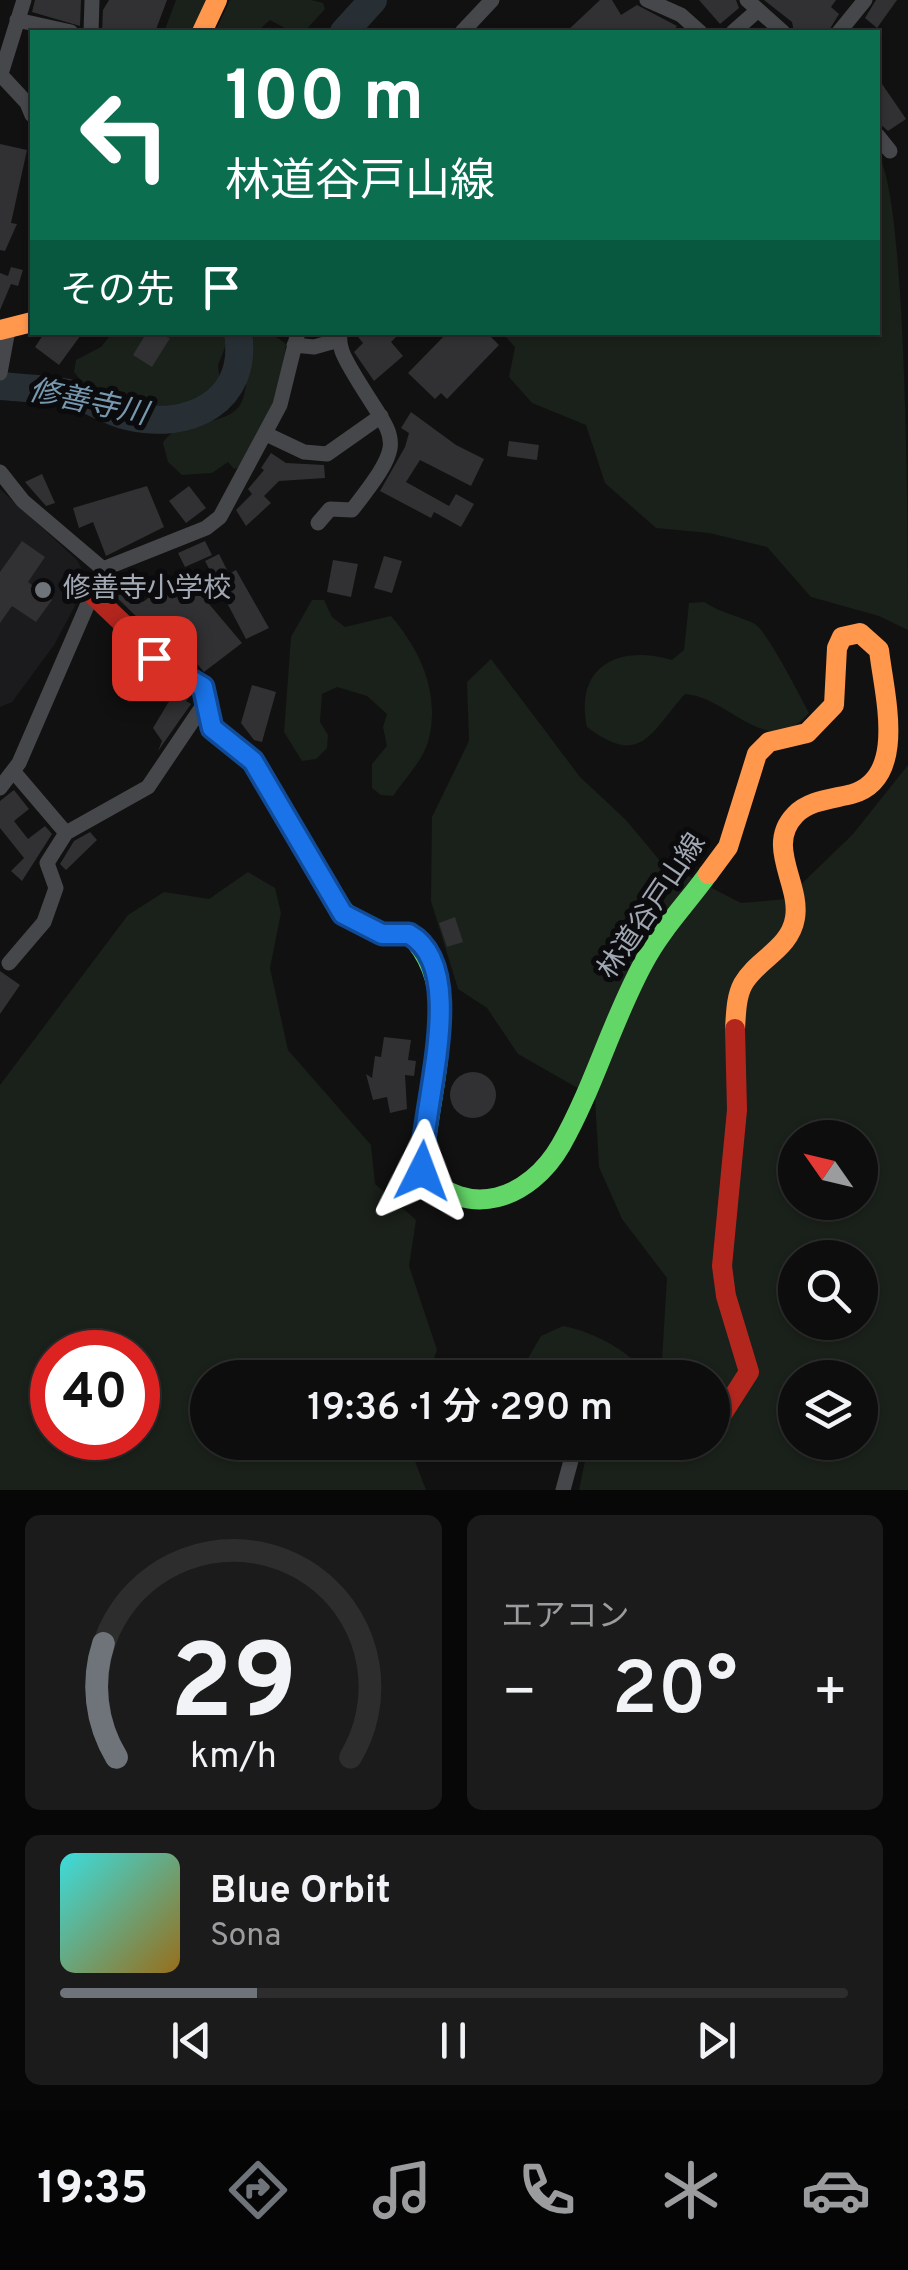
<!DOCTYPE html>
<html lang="ja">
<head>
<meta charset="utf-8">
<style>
	:root { --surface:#0d0d0d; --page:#1b1b1b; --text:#f1f3f6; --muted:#9a9c9d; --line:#2d2d2e; --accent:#6f737a }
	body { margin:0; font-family:Overpass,"Noto Sans JP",sans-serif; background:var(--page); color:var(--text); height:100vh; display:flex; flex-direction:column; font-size:38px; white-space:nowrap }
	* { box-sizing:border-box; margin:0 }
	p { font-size:32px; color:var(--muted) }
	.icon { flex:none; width:55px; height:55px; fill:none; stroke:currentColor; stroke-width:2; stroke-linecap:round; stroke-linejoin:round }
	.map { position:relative; height:1490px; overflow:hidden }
	.side { display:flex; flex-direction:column; gap:25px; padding:25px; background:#070707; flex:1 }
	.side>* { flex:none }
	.hud { position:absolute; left:30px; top:30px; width:850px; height:305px; border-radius:0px; box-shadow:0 2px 8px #0004,0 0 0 2px var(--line); background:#0b6e4f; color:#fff; overflow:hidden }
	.needle { width:65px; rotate:304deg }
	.controls { position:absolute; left:778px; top:1120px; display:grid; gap:20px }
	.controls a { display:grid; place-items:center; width:100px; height:100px; border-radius:50%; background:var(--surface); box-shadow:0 2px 8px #0004,0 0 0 2px var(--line); font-size:50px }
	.speed { position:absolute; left:30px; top:1330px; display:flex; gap:20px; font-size:50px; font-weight:700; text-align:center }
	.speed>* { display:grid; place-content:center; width:130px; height:130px; border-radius:50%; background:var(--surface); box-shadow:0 2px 8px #0004,0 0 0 2px var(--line); line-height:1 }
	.speed .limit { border:15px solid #d22; background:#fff; color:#111 }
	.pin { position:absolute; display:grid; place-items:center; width:85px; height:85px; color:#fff; margin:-42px; border-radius:20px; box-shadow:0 5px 15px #0006 }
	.me { position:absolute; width:110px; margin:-55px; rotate:3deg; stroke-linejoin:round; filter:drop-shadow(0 0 8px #0008) }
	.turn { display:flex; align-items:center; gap:35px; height:210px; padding:0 30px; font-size:45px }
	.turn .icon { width:130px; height:130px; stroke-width:2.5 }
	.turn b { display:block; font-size:70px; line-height:85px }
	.then { display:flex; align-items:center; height:95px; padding:0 30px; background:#0003; gap:20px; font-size:38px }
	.big { font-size:75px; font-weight:600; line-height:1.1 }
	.side .tile { flex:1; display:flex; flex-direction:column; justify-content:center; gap:15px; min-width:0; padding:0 35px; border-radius:15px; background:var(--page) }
	.side .dial { align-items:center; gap:0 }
	.dial svg { height:260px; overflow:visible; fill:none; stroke:var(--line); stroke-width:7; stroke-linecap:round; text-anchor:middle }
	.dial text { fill:var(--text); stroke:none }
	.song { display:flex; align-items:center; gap:30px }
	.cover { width:120px; height:120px; border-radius:15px; background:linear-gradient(135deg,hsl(180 70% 55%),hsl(40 70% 35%)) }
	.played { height:10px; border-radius:5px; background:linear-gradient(90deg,var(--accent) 25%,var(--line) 25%) }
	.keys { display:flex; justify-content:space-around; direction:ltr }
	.heat { display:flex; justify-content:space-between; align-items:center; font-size:55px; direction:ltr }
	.side .tiles { flex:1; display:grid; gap:25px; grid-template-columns:1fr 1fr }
	.tile:last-child { grid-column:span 2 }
	.trip { position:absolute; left:190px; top:1360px; width:540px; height:100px; border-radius:50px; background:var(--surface); box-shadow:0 2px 8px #0004,0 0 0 2px var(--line); font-weight:600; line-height:100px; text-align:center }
	.dock { display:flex; height:160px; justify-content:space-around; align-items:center; background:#050505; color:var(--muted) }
	.dock .icon { width:70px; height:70px }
	.dock .selected { color:var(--accent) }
	.dock b { font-size:45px; color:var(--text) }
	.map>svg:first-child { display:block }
</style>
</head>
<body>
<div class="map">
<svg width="908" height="1490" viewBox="0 0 908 1490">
	<rect width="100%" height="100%" fill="#111"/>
	<path fill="#1b1b1d" d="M0,489L77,560L88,581L54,645L12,702L0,707Z"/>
	<path fill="#1a201a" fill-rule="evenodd" d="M176,0H211L196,32H164Z
		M230,0H311L323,3L325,9L304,32H292L270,20L257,32H215Z
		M878,155C908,197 908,554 908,630L879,616L811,597L767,547L709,533L656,528L605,483L586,425L532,403L509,377L515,347L502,333L878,332Z
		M112,333H231L218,365L220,383C211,392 201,403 189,407C150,418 98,404 74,372L76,360L101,347Z
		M249,333H271L286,344L280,386L245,466L234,469L228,462L212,473L182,475L168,462L163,443C181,413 236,432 244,395C249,374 248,353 249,333Z
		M312,600H324L332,617L345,627L391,616C421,651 441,695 428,742C422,762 405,778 393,796L381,795L372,788V764L387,746L383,727L387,714L367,696L337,687L322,694L320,722L328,735L327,748L316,759L302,761L284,732L291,637Z
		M704,602C723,614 740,616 755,624C767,631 800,696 809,713C767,762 730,697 685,694C651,731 642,769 587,727C574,666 619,644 672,660L684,650L689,603Z
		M491,659L580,777L626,820L661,862L741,903L786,899L853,834L908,765V1490H579L585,1461L620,1450L651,1454L668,1443L712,1442V1378L661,1377L667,1278L622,1219L599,1167L595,1098L518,1054L487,1008L458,989L431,901L432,817L469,741L467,682ZM795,1138H860V1202H795ZM795,1258H860V1322H795ZM795,1378H860V1442H795Z
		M248,872L275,888L281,913L270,968L288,1050L371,1145L375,1184L416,1220L409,1266L437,1350L427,1377L208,1378V1442L408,1443L426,1490H0V1085L128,915L164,892L209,899ZM52,1352H138V1438H52Z
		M563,1326C586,1330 613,1343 631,1358L629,1377H526L523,1367L541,1336Z"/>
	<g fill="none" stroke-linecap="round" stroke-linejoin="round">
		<path stroke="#272f34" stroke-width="28" d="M344,32L373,0
			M0,386C23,388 47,389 69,393C89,398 107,411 127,416C189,431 249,402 238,332"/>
	</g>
	<path fill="#313133" d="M35,0H81L80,26L32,12Z
		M109,0H167L155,32H102L103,10Z
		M600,0H612L621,15L637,5L677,26L673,32H566Z
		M699,0H736L739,8L720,24Z
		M764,0H836L831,7L839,14L828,32H794L792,22Z
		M876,0H897L877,28L865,18Z
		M878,78L906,119L888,131L878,122Z
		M0,144L27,150L11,223L17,224L5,251L0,250Z
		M11,267L23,270L18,286L11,284L0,310V273L8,276Z
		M45,332H83L59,365L35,347Z
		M147,332L170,338L152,367L133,355Z
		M354,332H401L391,342L403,356L374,381L354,352L363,343Z
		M448,332H486L499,345L447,399L441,393L435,399L408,373Z
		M411,412L456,445L484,459L471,486L420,460L406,482L449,506L456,494L474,504L461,527L434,512L431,518L380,491L405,447L409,433L401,428Z
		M509,441L539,445L537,460L507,456Z
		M271,453L286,463L324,465L325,478L279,481L264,496L271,503L246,526L236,510L252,494L248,489L264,470L261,468Z
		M42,474L55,503L46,506L25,482Z
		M147,486L164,527L106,556L93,522L79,528L73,508Z
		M189,486L206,508L186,523L169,501Z
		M22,541L45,557L28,582L52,600L36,622L12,606L0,623V572Z
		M205,541L212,555L185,567L178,553Z
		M219,554L229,574L236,570L269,628L246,639L205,561Z
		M384,556L402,561L392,593L374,588Z
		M333,560L358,564L351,597L327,592Z
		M182,572L242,643L204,672L184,648L175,654L107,588L122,576L143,602Z
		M252,685L276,692L262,742L254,740L241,723Z
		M177,688L190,696L186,701L191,704L158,751L162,741L153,728Z
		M14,790L29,809L14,821L28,839L45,826L52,834L22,881L11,871L24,858L0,828V801Z
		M90,832L97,840L66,870L60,864L74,841Z
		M455,917L463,942L447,947L439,923Z
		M0,971L20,985L0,1014Z
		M384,1037L411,1040L408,1060L416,1061L414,1076L405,1075L407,1109L390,1113L387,1097L373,1100L366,1074L372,1078L375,1056L381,1057Z
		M450 1095a23 23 0 1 1 46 0a23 23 0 1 1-46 0Z"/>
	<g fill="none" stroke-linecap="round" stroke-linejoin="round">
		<path stroke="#45474a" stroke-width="15" d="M647,0L681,15L700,32
			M747,0L783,32
			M17,20L71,32
			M91,32L92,0
			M462,32L492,0
			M733,32L758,10
			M839,32L865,0
			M1,75L27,103L32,115
			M0,77L24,0
			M878,136L890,151
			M294,345L314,347L339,340
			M0,373L8,330
			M266,434L304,452L327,454L381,416
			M0,472L23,501L103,569
			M318,523L330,509L352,510C412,433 394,444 351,369C344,357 338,347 340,332
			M14,772L66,833L148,787L208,698
			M0,788L19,763L103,569L206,528L220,517L280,405L298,332
			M9,963L44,922L56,888L47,863L66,833
			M563,1490L576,1442"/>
		<path stroke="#63d668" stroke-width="20" d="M321,877C344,917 359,934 409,934C468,992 426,1097 423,1171C467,1222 530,1199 561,1145C594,1087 612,1020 644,962C660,931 687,903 708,874"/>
		<path stroke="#ff974d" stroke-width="20" d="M202,32L217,0
			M0,330L32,322
			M708,874L728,847L757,754L769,742L807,733L834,705L837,648L842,637L860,633L879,650C884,694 908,778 852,794C833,799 809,800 795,815C765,846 801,884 795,918C790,949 757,959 743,984C736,997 736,1014 735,1029"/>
		<path stroke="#b3261e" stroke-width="20" d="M93,595L157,656L203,687L212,728L253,761L321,877
			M712,1430L749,1372L726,1296L722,1266L737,1110L735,1029"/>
	</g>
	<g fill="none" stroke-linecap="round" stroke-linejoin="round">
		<defs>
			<path id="route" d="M154,658L203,687L212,728L253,761L343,914L382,934H409C471,969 420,1108 422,1171"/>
		</defs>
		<use href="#route" stroke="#114b97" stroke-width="25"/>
		<use href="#route" stroke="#1a73e8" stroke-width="18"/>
	</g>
	<circle fill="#6f737a" stroke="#0b0b0d" stroke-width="4" cx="43" cy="590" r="10"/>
	<g text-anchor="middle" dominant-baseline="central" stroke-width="10" stroke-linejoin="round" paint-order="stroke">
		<g font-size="28" fill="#a1a8b3" stroke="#0b0b0d" text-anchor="start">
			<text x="63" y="590">修善寺小学校</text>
		</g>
		<g font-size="28" fill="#a1a8b3" stroke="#0b0b0d">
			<text transform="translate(653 907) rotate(-56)">林道谷戸山線</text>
		</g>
		<g font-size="30" font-style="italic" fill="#7799af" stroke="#0b0b0d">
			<text transform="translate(88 404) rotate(12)">修善寺川</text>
		</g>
	</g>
</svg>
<div class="controls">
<a><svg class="needle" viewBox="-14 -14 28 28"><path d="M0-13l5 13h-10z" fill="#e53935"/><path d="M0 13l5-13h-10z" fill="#9a9c9d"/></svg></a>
<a><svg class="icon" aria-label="search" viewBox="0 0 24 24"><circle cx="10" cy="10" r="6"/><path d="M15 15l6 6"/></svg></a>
<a><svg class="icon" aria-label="layers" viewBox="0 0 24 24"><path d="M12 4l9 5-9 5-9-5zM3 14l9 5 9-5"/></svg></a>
</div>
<div class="speed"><div class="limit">40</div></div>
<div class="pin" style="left:154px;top:658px;background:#d93025"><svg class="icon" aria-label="arrive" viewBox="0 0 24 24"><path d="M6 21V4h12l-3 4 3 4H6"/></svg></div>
<svg class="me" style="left:422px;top:1171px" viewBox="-20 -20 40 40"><path d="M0-17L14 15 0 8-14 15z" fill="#1a73e8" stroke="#fff" stroke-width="4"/></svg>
<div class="trip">19:36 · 1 分 · 290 m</div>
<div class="hud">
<div class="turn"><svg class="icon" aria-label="left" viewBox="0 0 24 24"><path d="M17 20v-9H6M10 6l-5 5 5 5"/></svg><div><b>100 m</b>林道谷戸山線</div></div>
<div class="then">その先<svg class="icon" aria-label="arrive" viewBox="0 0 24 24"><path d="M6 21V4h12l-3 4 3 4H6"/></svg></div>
</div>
</div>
<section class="side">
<div class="tiles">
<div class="tile dial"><svg viewBox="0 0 100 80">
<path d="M14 69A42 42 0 1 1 86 69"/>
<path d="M14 69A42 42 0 0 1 10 34" stroke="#6f737a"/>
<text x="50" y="56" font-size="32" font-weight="700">29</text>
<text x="50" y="72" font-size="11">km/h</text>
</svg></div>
<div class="tile"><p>エアコン</p>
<div class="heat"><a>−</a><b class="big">20°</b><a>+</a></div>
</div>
<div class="tile">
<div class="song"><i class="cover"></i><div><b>Blue Orbit</b><p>Sona</p></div></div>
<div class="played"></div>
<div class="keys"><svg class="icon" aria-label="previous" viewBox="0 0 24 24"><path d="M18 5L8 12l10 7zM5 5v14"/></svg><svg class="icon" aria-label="pause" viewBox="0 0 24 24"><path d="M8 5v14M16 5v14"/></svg><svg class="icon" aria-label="next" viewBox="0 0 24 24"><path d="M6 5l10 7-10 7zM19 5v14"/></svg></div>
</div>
</div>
</section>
<nav class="dock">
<b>19:35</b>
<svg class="icon selected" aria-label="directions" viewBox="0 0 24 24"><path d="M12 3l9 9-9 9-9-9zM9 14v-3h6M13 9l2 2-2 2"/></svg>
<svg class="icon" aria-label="music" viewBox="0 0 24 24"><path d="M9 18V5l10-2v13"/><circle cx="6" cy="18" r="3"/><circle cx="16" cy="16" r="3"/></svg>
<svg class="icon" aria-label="phone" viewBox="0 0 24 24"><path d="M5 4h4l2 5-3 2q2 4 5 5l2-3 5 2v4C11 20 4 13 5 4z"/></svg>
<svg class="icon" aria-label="climate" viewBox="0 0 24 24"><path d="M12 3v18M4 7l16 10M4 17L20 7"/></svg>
<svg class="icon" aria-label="car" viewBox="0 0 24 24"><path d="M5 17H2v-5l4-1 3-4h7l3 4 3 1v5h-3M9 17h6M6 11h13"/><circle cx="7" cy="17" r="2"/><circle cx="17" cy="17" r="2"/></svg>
</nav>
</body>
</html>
